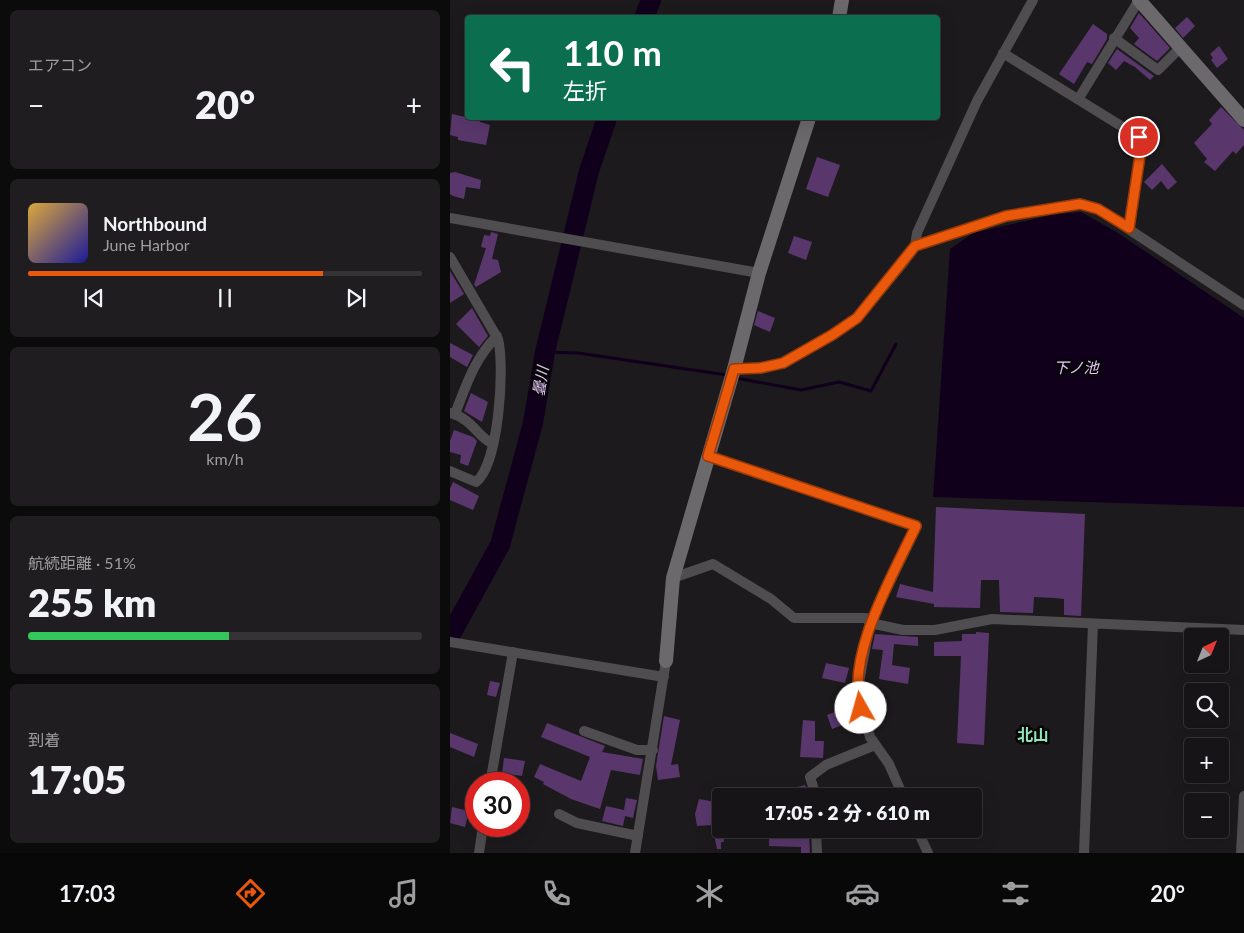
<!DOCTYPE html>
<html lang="ja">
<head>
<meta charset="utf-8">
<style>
	:root { --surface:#161416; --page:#1f1d1f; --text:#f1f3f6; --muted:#9e9ea1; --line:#353335; --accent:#ea580c }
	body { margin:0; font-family:Lato,"Noto Sans JP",sans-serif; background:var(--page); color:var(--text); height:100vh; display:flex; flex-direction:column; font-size:19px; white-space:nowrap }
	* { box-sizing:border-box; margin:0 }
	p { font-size:16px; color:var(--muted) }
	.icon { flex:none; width:28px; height:28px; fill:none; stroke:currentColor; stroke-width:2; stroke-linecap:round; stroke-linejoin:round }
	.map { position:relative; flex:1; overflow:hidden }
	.side { display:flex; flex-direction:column; gap:10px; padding:10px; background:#0c0b0c; width:450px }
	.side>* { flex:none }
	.top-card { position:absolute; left:15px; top:15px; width:475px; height:105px; border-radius:5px; box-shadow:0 5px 20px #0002,0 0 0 1px var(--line); background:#0b6e4f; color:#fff; overflow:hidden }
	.needle { width:32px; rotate:43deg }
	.fabs { position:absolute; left:734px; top:628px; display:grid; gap:10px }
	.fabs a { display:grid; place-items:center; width:45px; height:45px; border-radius:5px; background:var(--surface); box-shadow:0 5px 20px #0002,0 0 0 1px var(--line); font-size:25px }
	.speed { position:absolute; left:15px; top:772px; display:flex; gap:10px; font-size:25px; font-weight:700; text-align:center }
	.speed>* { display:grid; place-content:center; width:65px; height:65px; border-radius:50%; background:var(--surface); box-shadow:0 5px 20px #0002,0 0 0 1px var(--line); line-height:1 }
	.speed .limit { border:8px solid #d22; background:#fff; color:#111 }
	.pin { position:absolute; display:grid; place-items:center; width:42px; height:42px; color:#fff; margin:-21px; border:2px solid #fff; border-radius:50%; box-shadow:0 1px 5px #0007 }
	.me { position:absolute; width:55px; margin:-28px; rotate:353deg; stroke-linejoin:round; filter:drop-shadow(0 0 4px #0008) }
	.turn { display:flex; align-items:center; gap:18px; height:105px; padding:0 15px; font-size:22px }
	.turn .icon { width:65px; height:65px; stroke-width:2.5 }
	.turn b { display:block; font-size:35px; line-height:42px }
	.big { font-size:38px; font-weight:800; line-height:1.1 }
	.side .card { flex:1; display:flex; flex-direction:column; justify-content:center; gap:8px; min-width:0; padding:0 18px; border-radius:8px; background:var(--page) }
	.side .dial { align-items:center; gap:0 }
	.dial b { font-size:65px; line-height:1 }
	.song { display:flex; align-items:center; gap:15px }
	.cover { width:60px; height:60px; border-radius:8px; background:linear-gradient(135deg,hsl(40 70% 55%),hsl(240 70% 35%)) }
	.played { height:5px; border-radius:2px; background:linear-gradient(90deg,var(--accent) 75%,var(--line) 75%) }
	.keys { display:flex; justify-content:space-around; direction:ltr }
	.heat { display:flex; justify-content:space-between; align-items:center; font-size:28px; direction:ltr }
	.charge { height:8px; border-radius:4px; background:linear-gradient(90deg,#34c759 51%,var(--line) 0) }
	.trip { position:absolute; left:262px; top:788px; width:270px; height:50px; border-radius:5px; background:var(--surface); box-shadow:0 5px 20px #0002,0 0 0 1px var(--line); font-weight:800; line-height:50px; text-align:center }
	.tab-bar { display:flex; height:80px; justify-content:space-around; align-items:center; background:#090809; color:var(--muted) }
	.tab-bar .icon { width:35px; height:35px }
	.tab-bar .on { color:var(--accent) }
	.tab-bar b { font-size:22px; color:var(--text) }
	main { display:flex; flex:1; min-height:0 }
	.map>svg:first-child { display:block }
</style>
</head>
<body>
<main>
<section class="side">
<div class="card"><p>エアコン</p>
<div class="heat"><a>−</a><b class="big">20°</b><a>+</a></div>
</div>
<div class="card">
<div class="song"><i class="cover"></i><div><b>Northbound</b><p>June Harbor</p></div></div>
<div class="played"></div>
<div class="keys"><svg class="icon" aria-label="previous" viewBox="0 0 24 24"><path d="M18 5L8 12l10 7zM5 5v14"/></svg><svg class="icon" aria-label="pause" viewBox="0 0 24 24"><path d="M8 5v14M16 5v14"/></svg><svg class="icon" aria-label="next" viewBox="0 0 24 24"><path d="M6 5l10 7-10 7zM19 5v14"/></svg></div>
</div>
<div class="card dial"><b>26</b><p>km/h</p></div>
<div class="card"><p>航続距離 · 51%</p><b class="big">255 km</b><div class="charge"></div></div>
<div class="card"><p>到着</p><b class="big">17:05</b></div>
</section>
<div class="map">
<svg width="794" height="853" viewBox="0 0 794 853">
	<rect width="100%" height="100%" fill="#1d1a1e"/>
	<path fill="#11001c" d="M631,212L668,233L794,318V507L483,497L500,249L523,233L602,215Z"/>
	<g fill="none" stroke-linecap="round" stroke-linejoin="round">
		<path stroke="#11001c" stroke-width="3" d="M95,352L128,353L277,375
			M286,378L351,390L389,382L421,391L446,344"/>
		<path stroke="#11001c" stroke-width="20" d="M194,18L201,0
			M0,636L50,545L83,423L95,352L139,171L157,118"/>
	</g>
	<path fill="#59376c" d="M689,13L720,48L707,61L684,44L689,38L680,28Z
		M737,17L745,26L733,38L725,28Z
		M643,24L657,34V39L642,64L637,62L624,84L609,74Z
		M769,46L778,59L767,68L761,60L763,58L760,54Z
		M667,49L704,76L700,80L685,67L674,61L666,70L658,63Z
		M771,107L794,130V145L786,154L783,151L765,171L754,162L757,159L744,143L762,124L759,120Z
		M2,114L29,120L30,122L40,125L36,145L8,140V137L0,135Z
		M367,157L390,165L378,197L356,189Z
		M712,164L727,182L718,190L711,181L702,190L694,182Z
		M5,172L31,180L30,189L16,187L14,199L3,196L0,194V173Z
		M41,232L48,234L42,259L48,260L51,272L26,287L24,285L36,248L31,247L34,235L40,236Z
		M344,236L362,242L356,260L338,253Z
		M0,271L14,294L0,303Z
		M22,308L38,336L29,347L6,324Z
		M308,311L325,318L320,332L304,325Z
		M0,343L23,355L17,367L0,357Z
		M21,393L38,402L32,422L14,411Z
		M4,430L23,437L27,441L18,466L10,463L11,455L0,452V441Z
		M3,482L29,496L23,510L0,500V489Z
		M486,507L635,514L631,616L614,615V599L605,598L584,597L583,613L550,612L549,580H531L530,608L484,607V604L446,597L450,584L483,592Z
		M526,632L539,633L534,745L507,743L511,656H484V642L512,641V634H526Z
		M425,634L468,637V646L444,644L442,665L460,668L458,684L429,679L433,650L422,649Z
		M376,663L399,668L395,683L372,678Z
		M40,681L50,683L46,697L37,695Z
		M403,705L408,719L382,729L377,715Z
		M214,716L230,720L221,765L228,764L230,777L208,780L206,766Z
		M353,720L365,721V741H374L373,758L350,757Z
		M97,723L155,746L152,752L193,759L190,775L161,770L150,809L121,799L93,784L94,782L84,777L90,764L131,781L140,757L91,737Z
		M0,733L28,744L24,757L0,747Z
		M54,758L75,761L72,776L52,773Z
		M355,785L359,796H325V793Z
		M176,798L187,800L183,818L175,816L173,826L152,821L156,806L174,810Z
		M249,799L271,803V829H273L274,842H271V849H267L262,825L247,826L245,814Z
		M2,807L19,811L15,827L0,823Z
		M319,829H330V837L359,835L360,853H351V847L319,846Z"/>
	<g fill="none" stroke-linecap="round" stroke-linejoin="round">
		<path stroke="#4f4d4f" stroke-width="10" d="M664,38L708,70L731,47
			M553,53L689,137L692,142L679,228
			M629,98L689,0
			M0,218L309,273
			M465,246L556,216L630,204L648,209L794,305
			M0,257L48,339C55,366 49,464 26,482L0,471
			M284,369H310L333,363L382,335L407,318L453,263L465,246L467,233L527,101L583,0
			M1,413C24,420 27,437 43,444
			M5,414C16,386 24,359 47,336
			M258,456L467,526L420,623L407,693L420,737L439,764L453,796
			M223,578L263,564L321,599L344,618H416L420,623L453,630H485L542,619L794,630
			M0,642L214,677
			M134,731L187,750H203
			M40,784L63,652
			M366,796L360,777L376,765L425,745
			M109,814L127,823L188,836
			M366,829L367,853
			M467,829L478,853
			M29,853L33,826
			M185,853L216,661
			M634,853L643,624
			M791,853L794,796"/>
		<path stroke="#6c696d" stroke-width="14" d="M689,0L794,120
			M389,18L392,0
			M216,661L223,578L284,369L309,273L359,118"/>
	</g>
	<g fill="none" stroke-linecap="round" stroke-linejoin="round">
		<defs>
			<path id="route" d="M411,708C395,656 444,573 466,526L258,456L284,369L310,368L333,363L382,335L407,318L465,246L556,216L630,204L648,209L679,228L692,142L689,137"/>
		</defs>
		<use href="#route" stroke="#983908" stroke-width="12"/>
		<use href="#route" stroke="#ea580c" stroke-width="9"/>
	</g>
	<g text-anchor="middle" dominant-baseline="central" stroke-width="5" stroke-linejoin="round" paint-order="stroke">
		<g font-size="15" font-style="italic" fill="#e4c5f7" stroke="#070607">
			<text x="626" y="367">下ノ池</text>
			<text transform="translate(90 381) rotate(-81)">曇川</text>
		</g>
		<g font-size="16" font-weight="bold" fill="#90e3bb" stroke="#070607">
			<text x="583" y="734">北山</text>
		</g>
	</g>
</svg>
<div class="fabs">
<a><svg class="needle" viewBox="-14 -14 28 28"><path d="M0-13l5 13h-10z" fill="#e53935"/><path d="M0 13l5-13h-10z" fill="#9e9ea1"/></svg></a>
<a><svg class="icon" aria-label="search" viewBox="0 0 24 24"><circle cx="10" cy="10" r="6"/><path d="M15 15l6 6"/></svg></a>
<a>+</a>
<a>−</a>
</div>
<div class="speed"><div class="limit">30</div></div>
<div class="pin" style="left:689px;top:137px;background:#d93025"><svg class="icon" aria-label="arrive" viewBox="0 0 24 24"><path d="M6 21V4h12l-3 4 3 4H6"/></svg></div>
<svg class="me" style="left:411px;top:708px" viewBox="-20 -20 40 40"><circle r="19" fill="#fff"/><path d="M0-13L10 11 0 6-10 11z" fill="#ea580c"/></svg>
<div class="trip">17:05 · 2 分 · 610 m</div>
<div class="top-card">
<div class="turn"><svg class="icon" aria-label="left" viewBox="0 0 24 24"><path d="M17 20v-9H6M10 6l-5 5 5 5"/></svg><div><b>110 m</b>左折</div></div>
</div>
</div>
</main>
<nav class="tab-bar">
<b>17:03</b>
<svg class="icon on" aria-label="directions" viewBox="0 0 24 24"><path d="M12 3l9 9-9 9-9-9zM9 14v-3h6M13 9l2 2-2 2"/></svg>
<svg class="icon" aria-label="music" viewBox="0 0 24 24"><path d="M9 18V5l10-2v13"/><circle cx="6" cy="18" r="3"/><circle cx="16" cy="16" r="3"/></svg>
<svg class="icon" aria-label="phone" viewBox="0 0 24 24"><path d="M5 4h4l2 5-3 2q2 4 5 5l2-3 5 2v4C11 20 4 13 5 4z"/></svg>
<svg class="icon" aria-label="climate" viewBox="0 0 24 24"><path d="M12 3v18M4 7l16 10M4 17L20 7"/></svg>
<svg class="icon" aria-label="car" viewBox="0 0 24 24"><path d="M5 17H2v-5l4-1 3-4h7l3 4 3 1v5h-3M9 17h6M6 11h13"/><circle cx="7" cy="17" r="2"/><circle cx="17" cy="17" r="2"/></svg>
<svg class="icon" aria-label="filters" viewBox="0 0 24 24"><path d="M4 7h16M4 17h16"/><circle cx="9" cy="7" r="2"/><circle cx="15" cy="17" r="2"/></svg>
<b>20°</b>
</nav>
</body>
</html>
